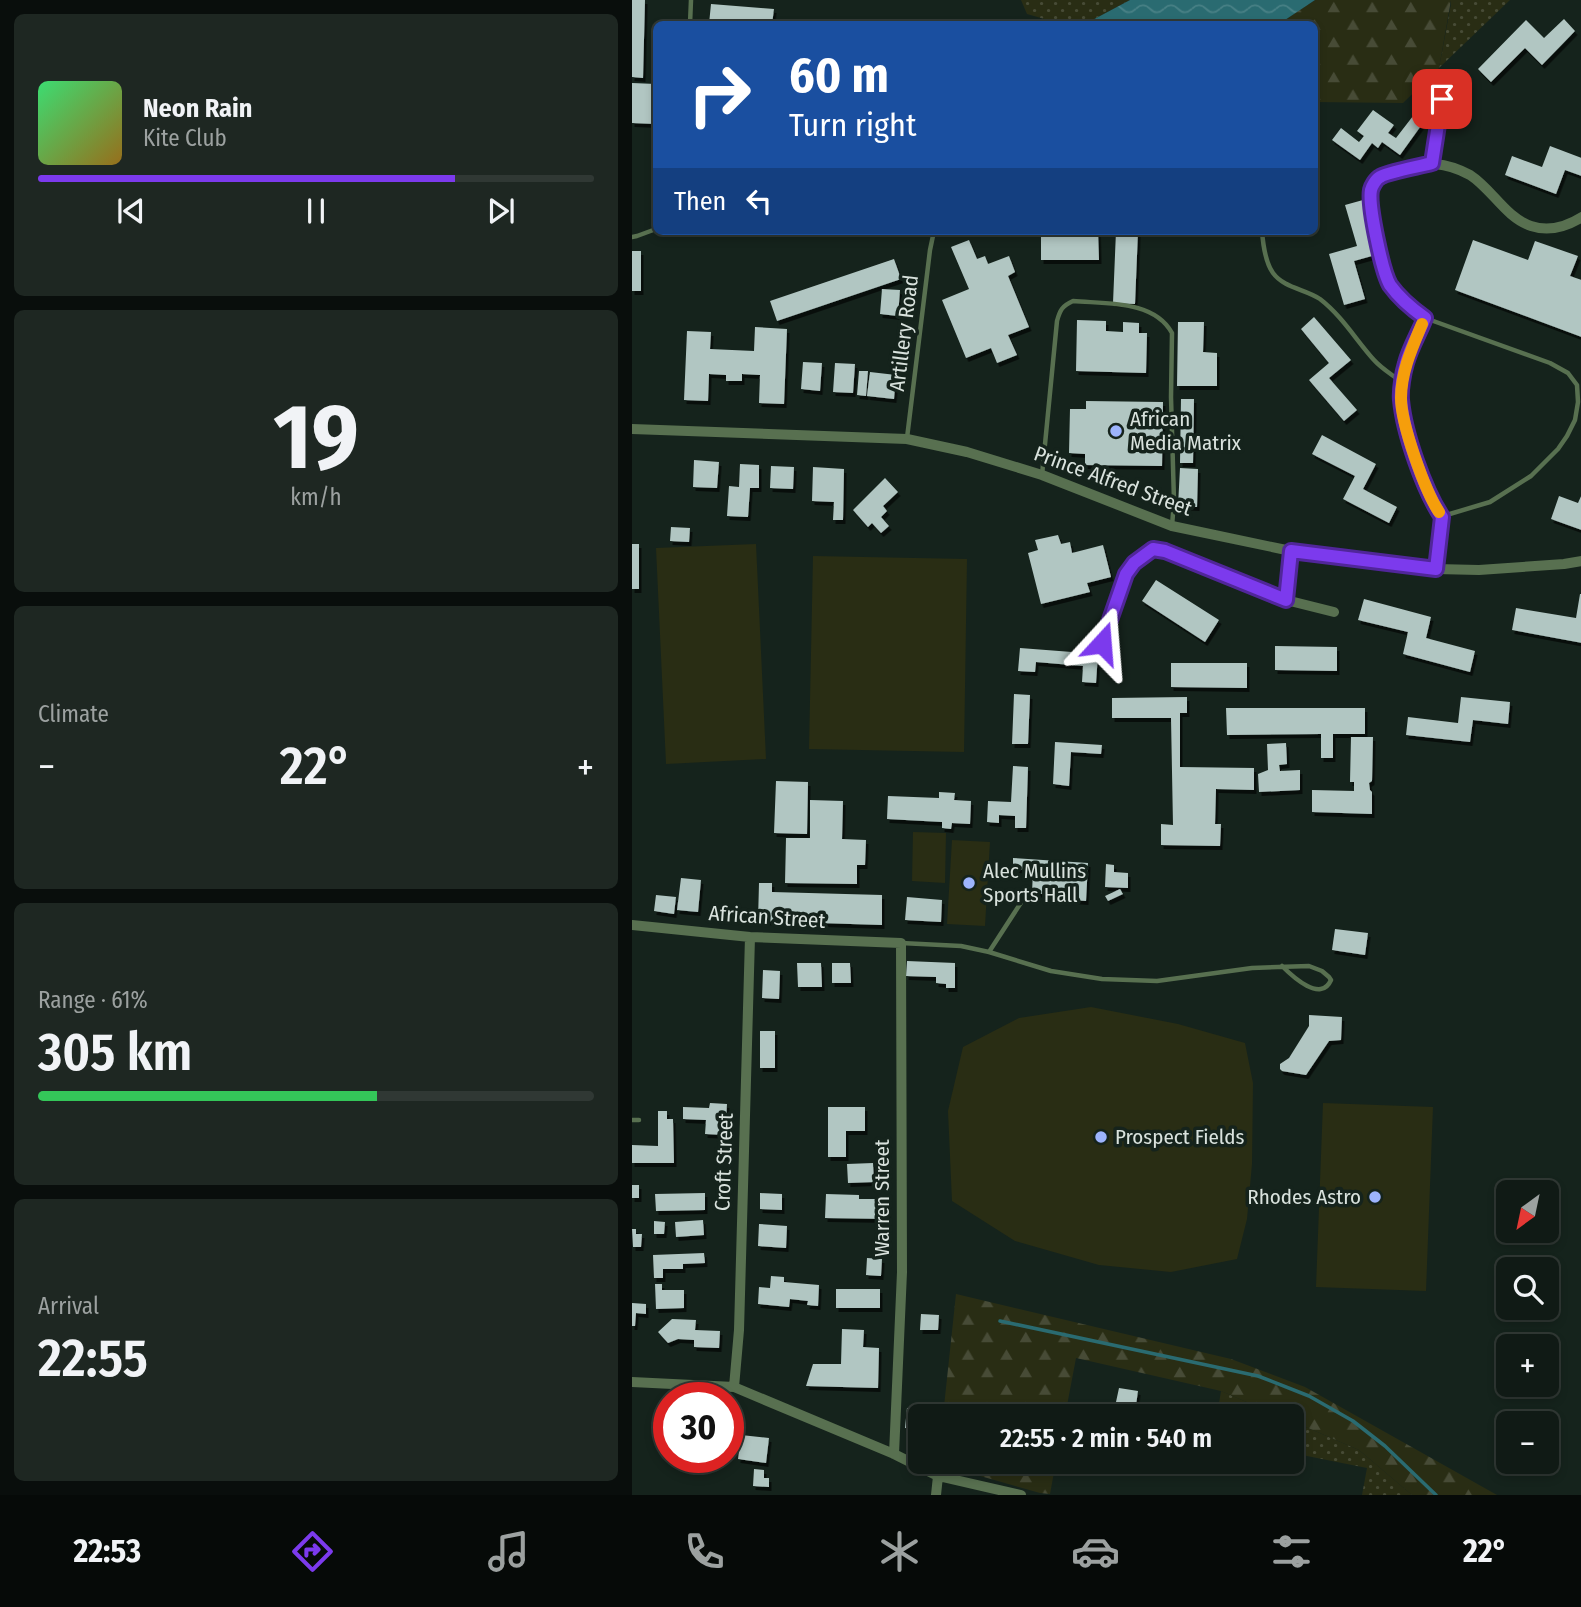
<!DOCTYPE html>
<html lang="en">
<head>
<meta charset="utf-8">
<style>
	:root { --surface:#101a15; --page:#1e2722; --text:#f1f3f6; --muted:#9ca1a0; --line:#303834; --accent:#7c3aed }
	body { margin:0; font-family:"Fira Sans Condensed",sans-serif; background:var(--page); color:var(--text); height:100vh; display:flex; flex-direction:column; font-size:26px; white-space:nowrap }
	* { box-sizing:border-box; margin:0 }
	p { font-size:23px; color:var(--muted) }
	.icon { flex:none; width:38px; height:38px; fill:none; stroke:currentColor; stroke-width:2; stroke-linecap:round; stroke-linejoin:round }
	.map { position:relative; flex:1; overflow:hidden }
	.drawer { display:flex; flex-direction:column; gap:14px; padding:14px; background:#090e0c; width:632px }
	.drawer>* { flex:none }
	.guide { position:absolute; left:21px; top:21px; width:665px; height:214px; border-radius:10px; box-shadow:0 4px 10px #0003,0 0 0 2px var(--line); background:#1a4fa0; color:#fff; overflow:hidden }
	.needle { width:46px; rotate:213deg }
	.fabs { position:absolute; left:864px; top:1180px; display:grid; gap:14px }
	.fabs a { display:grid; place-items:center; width:63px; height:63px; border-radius:10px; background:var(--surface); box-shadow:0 4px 10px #0003,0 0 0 2px var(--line); font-size:35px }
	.speed { position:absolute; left:21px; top:1382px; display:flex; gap:14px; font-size:35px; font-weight:700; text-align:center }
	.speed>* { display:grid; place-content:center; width:91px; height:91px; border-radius:50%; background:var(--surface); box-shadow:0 4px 10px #0003,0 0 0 2px var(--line); line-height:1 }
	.speed .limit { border:10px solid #d22; background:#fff; color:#111 }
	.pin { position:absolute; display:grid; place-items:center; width:60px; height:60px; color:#fff; margin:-30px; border-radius:14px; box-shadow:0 4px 10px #0006 }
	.me { position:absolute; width:77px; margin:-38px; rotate:19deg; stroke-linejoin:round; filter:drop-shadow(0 0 5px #0008) }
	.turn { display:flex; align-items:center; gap:24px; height:147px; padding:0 21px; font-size:32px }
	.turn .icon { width:91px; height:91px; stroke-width:2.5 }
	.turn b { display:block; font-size:49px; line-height:60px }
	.then { display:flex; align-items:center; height:66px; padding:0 21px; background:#0003; gap:14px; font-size:26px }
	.big { font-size:52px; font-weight:600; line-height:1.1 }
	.drawer .tile { flex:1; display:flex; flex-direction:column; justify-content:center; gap:10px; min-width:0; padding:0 24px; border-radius:10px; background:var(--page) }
	.drawer .dial { align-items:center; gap:0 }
	.dial b { font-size:91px; line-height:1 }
	.song { display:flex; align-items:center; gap:21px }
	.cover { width:84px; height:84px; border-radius:10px; background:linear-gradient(135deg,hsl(140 70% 55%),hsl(40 70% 35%)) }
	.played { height:7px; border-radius:4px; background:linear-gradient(90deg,var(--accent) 75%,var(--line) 75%) }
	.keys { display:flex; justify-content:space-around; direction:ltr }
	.heat { display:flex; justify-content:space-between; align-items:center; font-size:38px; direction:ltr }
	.charge { height:10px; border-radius:5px; background:linear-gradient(90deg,#34c759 61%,var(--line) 0) }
	.trip { position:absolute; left:276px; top:1404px; width:396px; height:70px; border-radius:10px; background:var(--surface); box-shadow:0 4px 10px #0003,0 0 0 2px var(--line); font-weight:600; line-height:70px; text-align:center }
	.dock { display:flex; height:112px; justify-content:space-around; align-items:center; background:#060a08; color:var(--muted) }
	.dock .icon { width:49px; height:49px }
	.dock .active { color:var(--accent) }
	.dock b { font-size:32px; color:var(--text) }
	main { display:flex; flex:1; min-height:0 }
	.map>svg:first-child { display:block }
</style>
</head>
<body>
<main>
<section class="drawer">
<div class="tile">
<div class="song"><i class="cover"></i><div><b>Neon Rain</b><p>Kite Club</p></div></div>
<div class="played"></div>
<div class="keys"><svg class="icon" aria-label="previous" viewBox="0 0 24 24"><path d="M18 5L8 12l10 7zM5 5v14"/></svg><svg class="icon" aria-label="pause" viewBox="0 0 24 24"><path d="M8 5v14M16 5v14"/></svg><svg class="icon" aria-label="next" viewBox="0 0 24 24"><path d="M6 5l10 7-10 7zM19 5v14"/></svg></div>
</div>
<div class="tile dial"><b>19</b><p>km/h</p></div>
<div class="tile"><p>Climate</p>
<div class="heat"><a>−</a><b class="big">22°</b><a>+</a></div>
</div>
<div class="tile"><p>Range · 61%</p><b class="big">305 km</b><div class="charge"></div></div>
<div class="tile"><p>Arrival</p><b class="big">22:55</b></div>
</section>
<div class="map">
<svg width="950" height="1495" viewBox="0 0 950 1495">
	<defs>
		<pattern id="grass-dots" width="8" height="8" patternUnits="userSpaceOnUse" patternTransform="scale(1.75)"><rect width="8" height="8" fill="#292d14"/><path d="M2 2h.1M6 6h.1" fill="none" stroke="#474b36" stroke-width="1.8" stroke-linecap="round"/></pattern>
		<pattern id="forest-firs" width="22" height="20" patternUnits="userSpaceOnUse" patternTransform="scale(1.75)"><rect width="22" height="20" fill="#292d14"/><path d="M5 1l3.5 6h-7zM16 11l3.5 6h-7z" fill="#474b36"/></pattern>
		<pattern id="water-waves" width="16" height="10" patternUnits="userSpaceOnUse" patternTransform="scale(1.75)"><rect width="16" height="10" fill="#2a6b71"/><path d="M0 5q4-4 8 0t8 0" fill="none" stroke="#488085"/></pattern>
		<filter id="shadow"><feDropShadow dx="2.5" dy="4" stdDeviation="0" flood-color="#0009"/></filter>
	</defs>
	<rect width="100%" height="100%" fill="#15231c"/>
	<path fill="url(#grass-dots)" d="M389,0H498L453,24H430L395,14Z
		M819,0H878L807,68L819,4Z
		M589,1391L647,1416H585Z
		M660,1421L727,1450L780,1495H730L735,1468L660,1453Z"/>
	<path fill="url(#forest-firs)" d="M683,0H819L807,68L771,103L683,102L682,24H647Z
		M324,1294L599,1359L673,1387L865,1495H780L727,1450L660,1421V1416H647L589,1391L444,1358L433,1416H311Z
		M307,1461H424L418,1494L408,1493L306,1464Z"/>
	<path fill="#292d14" d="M124,544L134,759L34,764L24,548Z
		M181,556L335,559L332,752L177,749Z
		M281,832L314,833L313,883L280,881Z
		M320,840L358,842L353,926L315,924Z
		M459,1007L546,1024L613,1043L621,1083L620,1164L615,1219L605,1259L539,1272L467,1265L383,1241L320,1201L316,1111L331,1047L387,1018Z
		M691,1103L801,1107L794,1291L684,1287Z"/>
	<path fill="url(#water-waves)" d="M498,0H683L647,24H453Z"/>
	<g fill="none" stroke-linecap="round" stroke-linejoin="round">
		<path stroke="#2a6b71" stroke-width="3.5" d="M368,1321L626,1376L677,1396L721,1421L753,1446L804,1495"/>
	</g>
	<path fill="#b1c6c2" filter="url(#shadow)" d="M0,0H13L11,78L0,77Z
		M79,4L142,9L140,24H77Z
		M932,19L943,31L910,65L893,48L859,82L846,69L894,20L912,38Z
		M0,83L24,84L23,124L0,123Z
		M741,110L762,125L756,133L764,138L781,116L791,123L768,155L750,142L746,148L740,143L728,160L700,140L709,128L727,142L732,136L725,131Z
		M918,146L950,158V176L933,170L924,194L873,175L880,156L910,167Z
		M731,200L747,254L722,261L733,299L712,305L697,254L725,246L713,205Z
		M409,231H466L467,260H409Z
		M484,231H506L503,304L481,303Z
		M337,240L345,259L353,256L356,264L377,256L383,272L376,276L397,327L376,335L385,355L365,363L359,348L334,358L310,300L337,289L319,247Z
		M841,240L896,260L903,241L946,256L938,276L950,280V337L823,290Z
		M0,251H9V291H0Z
		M262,259L269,279L145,321L138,301Z
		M250,289L268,290L266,316L248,314Z
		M682,317L719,360L697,378L725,410L712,421L677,380L697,363L669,329Z
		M445,320L474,321V331L491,332V322L507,323V333H515L514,373L444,371Z
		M546,322H572L571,352L585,353V386H545Z
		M123,327L155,329L152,404L127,403L128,375L110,374V381H94V375L77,374L76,401L52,400L55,331L79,332L78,349L122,351Z
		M171,362L190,363L188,391L169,389Z
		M203,363L223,364L221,393L201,392Z
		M227,371H236L234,396L225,395Z
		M238,372L264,375L262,399L235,396Z
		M549,399H562L561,463H548Z
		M454,401L531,402L530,466L453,465V454L437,453L438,409H454Z
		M690,435L744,464L731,489L765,507L757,523L711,499L723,476L680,454Z
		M62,460L87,462L85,488L61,487Z
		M108,464L127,465V488H118L116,517L95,516L97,486L107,487Z
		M139,466L162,467L161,489L138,488Z
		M181,467L212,469L211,520H201L202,502L180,501Z
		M548,468L566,469L565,507L546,506Z
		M253,478L266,492L251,506L255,511L249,517L257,526L249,533L240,523L236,527L221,510Z
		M950,494V530L919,519L927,496L946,503Z
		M39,527L58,528L57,542L38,541Z
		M426,535L429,544L438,542L440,553L471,545L479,577L455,583L458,592L409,604L396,553L406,550L403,540Z
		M0,544H7V589H0Z
		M524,580L587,620L573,642L510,601Z
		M948,594H950V643L880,630L884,608L944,618Z
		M732,599L799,617L794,638L843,651L838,672L771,654L776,632L726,620Z
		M643,646L705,647V671L643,670Z
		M388,648L466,654L464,683L450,682L451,666L404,662L403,672L386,671Z
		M539,663H615V688L539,687Z
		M382,694L398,695L396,744H380Z
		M555,697V713H548V767L622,768V790L584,789L583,824H589L588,846L529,845V824L541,825L539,718H480V698Z
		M829,697L878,702L876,724L841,720L838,742L774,735L776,717L826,723Z
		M594,708H733V734H701V758H689V734L595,735Z
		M719,737H741L740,781L737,783L738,790L740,792V814L680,812V790L722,791V782H718Z
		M423,742L470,745L469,754L439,752L437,786L421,784Z
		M654,743L655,764L647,765L648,771L668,770V790L627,792L626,774L636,770L635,744Z
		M381,766L396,767L394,828H383V816L367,815V823L355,822L356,801L379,802Z
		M144,781L176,782L175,834L142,833Z
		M307,792L323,793L322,800L339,801L338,824L320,823L319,829L310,828V822L255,819L256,796L307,798Z
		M178,800L211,801L210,839L234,840L233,865H225V884L153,883L154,838H178Z
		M381,858L456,863L454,901L411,898L412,894L400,893L401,870L381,869Z
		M474,864L482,865V872L496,873V888L473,887Z
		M49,878L69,880L66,912L45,910Z
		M127,883H140V892L250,895V925L126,921Z
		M488,889L491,894L476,901L473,896Z
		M24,895L44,897L42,914L22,911Z
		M275,897L310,900L309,922L273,920Z
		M703,929L736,933L733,955L700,950Z
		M275,961L323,963V988H314V984L304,983V977L274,976Z
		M165,963H189L190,987H166Z
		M200,963H218L219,983H200Z
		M131,970L148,971L147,999L130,998Z
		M677,1015L710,1017L709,1040L697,1041L674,1075L650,1071L648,1069V1064L657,1058L677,1026Z
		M128,1031H143V1068H128Z
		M78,1103L95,1104L93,1135L73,1134L74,1120L51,1119V1107L77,1108Z
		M196,1107H233V1131H214V1157H196Z
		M26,1111H35V1119H41L42,1163H0V1145L26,1146Z
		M241,1163L242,1182L216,1183L215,1164Z
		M0,1185H7V1198H0Z
		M73,1193V1210L24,1211L23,1194Z
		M128,1193L150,1194V1210L128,1209Z
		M194,1194L227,1195V1199H256V1219L193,1218Z
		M71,1220L72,1235L44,1237L43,1222Z
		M22,1221L33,1222L32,1234H22Z
		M127,1224L155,1226L154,1248L126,1246Z
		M0,1229H4V1234H10L9,1247H1Z
		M72,1253L73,1263L51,1264V1269H31V1278H22L21,1255Z
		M235,1258L250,1259L249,1276L234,1275Z
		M139,1276L152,1277V1282L187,1285L186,1306L175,1305L176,1301L158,1299L157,1307L126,1304L127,1287L138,1288Z
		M23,1284H30V1290H52V1308L24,1309Z
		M204,1289H248V1308H204Z
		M0,1303L14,1304V1314L4,1313L3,1326H0Z
		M289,1314L307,1315L306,1330H288Z
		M40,1319L64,1320L63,1330L88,1331L87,1348L62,1347V1340L46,1339L36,1343L26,1332Z
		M210,1329L232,1330L231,1347L247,1348L246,1388L174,1386L181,1364H209Z
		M487,1388L506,1391L504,1405L538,1412L537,1416H481Z
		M275,1408L298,1410V1416H289V1429L273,1428Z
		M109,1435L137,1438L134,1463L106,1459Z
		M122,1469L132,1470V1478H137V1487L121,1486Z"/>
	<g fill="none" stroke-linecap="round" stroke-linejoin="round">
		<path stroke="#587050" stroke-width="4.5" d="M58,24L59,0
			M630,231C631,244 633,262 641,273C652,288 673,289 688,299C710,316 724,340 742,360C749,368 759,374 768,381
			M0,237L5,236L24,229
			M793,318L918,363L936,373L945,385L946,402L943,420L935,436L926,449L899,476L858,502L811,516
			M275,438L298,250L302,231
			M410,475L425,321C428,310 430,306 441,301C474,304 522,300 540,333L539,397L542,501L540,526
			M269,943L329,946L357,952L419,971L470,979L525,981L620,968L677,966L690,971L697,977L699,980C689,1003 661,977 650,966
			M357,952L392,898
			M0,1120H7"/>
		<path stroke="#587050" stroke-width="10" d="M800,164L806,136L813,78
			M0,429L275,439L335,452L410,475L540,526L659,551L804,569L847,570L932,564L950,561
			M659,551L654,600L702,612
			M804,569L810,517C792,490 772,433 769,400C768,389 771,373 774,363C778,348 787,333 793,318C773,303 757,291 751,265C747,247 736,210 739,192C740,187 743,182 747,178C752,174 795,163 803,164C815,165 827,169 838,175C860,189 873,217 899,226C917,232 934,227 950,217
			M470,644L494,574L502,563L521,549L533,551L654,600
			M0,925L118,937L269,943L270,1272L262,1454
			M0,1382L102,1387L262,1454L306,1476L389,1495
			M102,1387L107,1330L118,937
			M304,1495L306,1476"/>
	</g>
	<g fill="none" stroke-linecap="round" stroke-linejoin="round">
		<defs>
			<path id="route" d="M470,643L494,574L502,563L521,549L533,551L654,600L659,551L804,569L810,517C792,490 772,433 769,400C768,390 771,373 774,363C778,348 787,333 793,318C779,308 768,299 758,285C750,271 736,205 739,190C740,186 744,179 748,177C755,172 790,166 800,163L810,99"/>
		</defs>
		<use href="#route" stroke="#51269a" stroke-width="18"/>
		<use href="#route" stroke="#7c3aed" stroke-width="12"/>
		<path stroke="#f59e0b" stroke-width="12" d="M790,324C780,348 769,372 769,398C769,424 793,491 807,512"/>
	</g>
	<g fill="#9db4fd" stroke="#15231c" stroke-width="2.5">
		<circle cx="484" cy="431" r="7"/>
		<circle cx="337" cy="883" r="7"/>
		<circle cx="469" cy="1137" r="7"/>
		<circle cx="743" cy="1197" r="7"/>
	</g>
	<g text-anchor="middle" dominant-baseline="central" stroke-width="7" stroke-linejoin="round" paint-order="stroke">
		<g font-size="21" fill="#d9e2dd" stroke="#15231c">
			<text transform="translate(272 333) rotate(-83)">Artillery Road</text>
			<text transform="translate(481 481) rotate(20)">Prince Alfred Street</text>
			<text transform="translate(135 917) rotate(4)">African Street</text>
			<text transform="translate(92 1162) rotate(-88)">Croft Street</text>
			<text transform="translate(250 1198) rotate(-90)">Warren Street</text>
		</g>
		<g font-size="21" fill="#d9e2dd" stroke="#15231c" text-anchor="start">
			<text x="498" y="419">African<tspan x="498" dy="24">Media Matrix</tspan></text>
			<text x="351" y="871">Alec Mullins<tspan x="351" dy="24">Sports Hall</tspan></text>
			<text x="483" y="1137">Prospect Fields</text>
			<text x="729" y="1197" text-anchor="end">Rhodes Astro</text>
		</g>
	</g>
</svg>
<div class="fabs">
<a><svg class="needle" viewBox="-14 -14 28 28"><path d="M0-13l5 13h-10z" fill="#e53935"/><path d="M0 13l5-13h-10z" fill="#9ca1a0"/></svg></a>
<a><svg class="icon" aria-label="search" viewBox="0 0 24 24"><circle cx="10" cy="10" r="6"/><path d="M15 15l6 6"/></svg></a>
<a>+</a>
<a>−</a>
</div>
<div class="speed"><div class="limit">30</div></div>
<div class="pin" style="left:810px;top:99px;background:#d93025"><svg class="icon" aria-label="arrive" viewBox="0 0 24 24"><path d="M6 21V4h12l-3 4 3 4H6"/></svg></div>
<svg class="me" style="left:470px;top:643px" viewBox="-20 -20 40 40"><path d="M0-17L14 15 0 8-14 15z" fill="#7c3aed" stroke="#fff" stroke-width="4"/></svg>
<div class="trip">22:55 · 2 min · 540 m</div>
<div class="guide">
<div class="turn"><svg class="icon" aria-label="right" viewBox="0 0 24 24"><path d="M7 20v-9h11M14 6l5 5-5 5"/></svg><div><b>60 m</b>Turn right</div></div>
<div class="then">Then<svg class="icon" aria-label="left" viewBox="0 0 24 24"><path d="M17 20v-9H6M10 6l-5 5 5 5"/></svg></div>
</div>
</div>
</main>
<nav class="dock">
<b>22:53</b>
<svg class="icon active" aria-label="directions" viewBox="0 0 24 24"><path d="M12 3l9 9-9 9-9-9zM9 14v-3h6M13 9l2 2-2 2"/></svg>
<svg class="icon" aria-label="music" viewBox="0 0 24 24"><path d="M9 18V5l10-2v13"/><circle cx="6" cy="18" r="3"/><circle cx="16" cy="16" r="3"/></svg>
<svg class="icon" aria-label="phone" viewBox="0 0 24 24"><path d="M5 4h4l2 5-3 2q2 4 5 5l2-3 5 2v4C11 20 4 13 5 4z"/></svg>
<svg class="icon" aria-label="climate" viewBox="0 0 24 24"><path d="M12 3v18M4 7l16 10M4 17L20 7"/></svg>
<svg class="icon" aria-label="car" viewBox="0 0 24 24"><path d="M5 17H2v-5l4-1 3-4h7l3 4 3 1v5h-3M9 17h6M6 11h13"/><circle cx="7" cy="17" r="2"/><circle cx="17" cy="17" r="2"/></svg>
<svg class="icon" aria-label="filters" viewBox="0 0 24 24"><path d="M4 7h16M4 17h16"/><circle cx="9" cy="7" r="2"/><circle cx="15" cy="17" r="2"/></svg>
<b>22°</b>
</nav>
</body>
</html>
